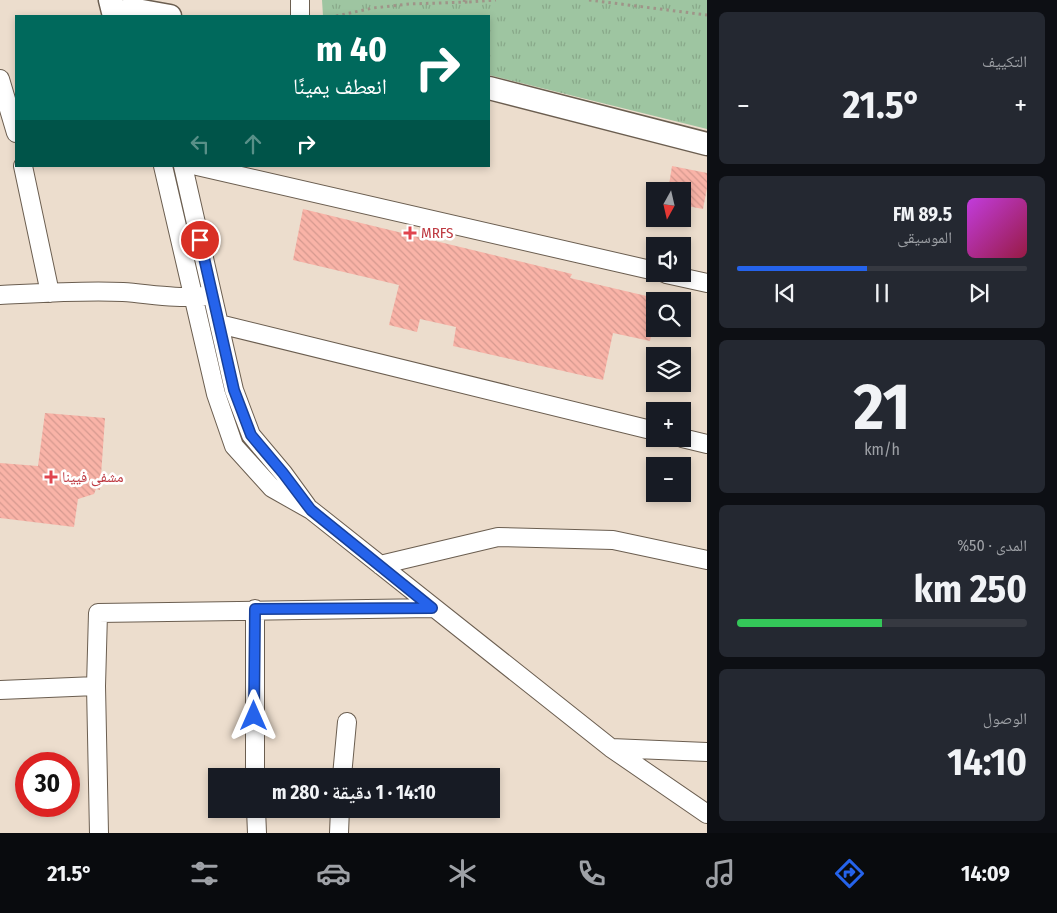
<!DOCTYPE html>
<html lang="ar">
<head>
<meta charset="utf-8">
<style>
	:root { --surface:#171b24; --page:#242831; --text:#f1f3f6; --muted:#9ea1a6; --line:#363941; --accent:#2563eb }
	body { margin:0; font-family:"Fira Sans Condensed","Noto Naskh Arabic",sans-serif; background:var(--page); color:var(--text); direction:rtl; height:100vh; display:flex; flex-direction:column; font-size:19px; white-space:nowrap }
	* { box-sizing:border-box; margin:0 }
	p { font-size:16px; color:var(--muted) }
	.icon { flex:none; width:28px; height:28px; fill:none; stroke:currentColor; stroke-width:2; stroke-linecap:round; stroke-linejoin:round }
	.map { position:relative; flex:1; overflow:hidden; direction:ltr }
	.sheet { display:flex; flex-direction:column; gap:12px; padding:12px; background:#0d0f14; width:350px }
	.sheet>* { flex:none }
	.top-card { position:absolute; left:15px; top:15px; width:475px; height:152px; border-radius:0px; box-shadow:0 2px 8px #0003; direction:rtl; background:#00695c; color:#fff; overflow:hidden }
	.needle { width:32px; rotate:188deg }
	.controls { position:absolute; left:646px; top:182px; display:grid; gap:10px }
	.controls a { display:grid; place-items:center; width:45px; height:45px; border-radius:0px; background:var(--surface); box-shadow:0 2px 8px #0003; font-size:25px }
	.speed { position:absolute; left:15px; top:752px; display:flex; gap:10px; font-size:25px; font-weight:700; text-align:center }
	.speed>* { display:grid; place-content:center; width:65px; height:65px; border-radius:50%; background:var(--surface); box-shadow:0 2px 8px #0003; line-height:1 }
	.speed .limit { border:8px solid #d22; background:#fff; color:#111 }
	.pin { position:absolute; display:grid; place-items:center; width:42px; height:42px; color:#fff; margin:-21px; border:2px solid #fff; border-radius:50%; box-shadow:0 1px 5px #0007 }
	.me { position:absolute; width:55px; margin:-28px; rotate:0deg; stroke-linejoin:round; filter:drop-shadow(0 0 4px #0008) }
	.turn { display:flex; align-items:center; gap:18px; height:105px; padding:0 20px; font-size:22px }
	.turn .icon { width:65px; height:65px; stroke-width:2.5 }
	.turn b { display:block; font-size:35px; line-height:42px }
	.lanes { display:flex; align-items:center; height:48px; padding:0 20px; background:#0003; justify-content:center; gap:25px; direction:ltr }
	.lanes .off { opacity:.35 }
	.big { font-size:38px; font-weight:700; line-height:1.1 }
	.sheet .tile { flex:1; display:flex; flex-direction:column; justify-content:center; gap:8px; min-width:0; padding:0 18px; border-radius:8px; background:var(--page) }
	.sheet .dial { align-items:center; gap:0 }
	.dial b { font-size:65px; line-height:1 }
	.song { display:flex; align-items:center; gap:15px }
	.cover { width:60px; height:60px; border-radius:8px; background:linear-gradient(135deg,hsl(290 70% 55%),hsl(340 70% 35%)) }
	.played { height:5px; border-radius:2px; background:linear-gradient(90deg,var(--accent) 45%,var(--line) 45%) }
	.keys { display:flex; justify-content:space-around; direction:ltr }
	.heat { display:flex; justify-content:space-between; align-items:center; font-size:28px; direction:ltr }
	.charge { height:8px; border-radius:4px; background:linear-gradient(90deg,#34c759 50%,var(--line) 0) }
	.trip { position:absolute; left:208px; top:768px; width:292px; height:50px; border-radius:0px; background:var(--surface); box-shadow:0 2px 8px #0003; font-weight:700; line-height:50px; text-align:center; direction:rtl }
	.menu { display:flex; height:80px; justify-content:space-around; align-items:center; background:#090b0e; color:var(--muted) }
	.menu .icon { width:35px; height:35px }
	.menu .selected { color:var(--accent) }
	.menu b { font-size:22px; color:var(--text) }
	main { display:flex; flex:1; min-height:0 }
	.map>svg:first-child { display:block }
</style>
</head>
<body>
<main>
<section class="sheet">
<div class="tile"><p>التكييف</p>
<div class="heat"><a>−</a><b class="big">21.5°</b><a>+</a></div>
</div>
<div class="tile">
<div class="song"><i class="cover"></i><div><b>89.5 FM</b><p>الموسيقى</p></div></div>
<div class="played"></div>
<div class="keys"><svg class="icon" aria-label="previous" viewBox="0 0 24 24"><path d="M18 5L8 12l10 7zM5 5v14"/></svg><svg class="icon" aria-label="pause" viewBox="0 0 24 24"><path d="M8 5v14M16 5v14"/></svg><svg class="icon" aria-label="next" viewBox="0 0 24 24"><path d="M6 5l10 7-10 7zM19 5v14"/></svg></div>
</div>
<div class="tile dial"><b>21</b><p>km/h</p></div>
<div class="tile"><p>المدى · 50%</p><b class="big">250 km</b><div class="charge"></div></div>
<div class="tile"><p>الوصول</p><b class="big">14:10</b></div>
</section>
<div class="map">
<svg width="707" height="833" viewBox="0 0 707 833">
	<defs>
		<pattern id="grass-tufts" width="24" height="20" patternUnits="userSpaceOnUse" patternTransform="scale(1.25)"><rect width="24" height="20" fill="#9ec5a1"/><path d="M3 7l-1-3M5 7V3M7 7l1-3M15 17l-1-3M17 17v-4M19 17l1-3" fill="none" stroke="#88a889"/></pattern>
		<pattern id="building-back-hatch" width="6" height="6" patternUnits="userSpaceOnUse" patternTransform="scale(1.25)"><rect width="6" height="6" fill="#f9b3a7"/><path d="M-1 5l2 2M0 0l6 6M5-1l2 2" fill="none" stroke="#d5998f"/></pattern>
	</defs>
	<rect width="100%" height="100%" fill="#ecddcd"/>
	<path fill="url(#grass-tufts)" d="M322,0H707V129L489,75V16H323Z"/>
	<path fill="url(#building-back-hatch)" d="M672,166L707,173V188L703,209L682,205V191H668Z
		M303,209L572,274L570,278L655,298V319L650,341L613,333L603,380L453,346L456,327L420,319L417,332L389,325L399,285L293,260Z
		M45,413L105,418L100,490L96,489L94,494L78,499L74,527L0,518V463L38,466Z"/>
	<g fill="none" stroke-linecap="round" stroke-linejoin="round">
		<defs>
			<path id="minor" d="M300,0V16
				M0,79L16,133
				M23,166L50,293
				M163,166L216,394L234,446L272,488L311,510L611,748L707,814
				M183,166L234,390L251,435L283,473L307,506
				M197,166L655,271
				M666,274L707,283
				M0,295C41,293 83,290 123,292C151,294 176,299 204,296
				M219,324L655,431
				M682,438L707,444
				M380,565L498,537L613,540L707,560
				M0,690L96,686
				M611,748L707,752
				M255,776V609
				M342,776L347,722
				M256,809L257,833
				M99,833L96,686L98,613L432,608
				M339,833L340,809"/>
			<path id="major" d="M110,0L113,12L136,10L170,16
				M489,88L707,144"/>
		</defs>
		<use href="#minor" stroke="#6b5e50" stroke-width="20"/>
		<use href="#major" stroke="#6b5e50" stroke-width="25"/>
		<path stroke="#9f9488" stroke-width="3" stroke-dasharray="2.5 4" stroke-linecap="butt" d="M463,0L469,2L496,0
			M589,0L707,15
			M336,16L373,8L409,4L469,2"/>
		<use href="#minor" stroke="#fff" stroke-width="18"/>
		<use href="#major" stroke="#fff" stroke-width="22"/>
	</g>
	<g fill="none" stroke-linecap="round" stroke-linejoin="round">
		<defs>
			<path id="route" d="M200,240L234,390L251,435L283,473L311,510L432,608L255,609L254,716"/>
		</defs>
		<use href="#route" stroke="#184099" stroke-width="12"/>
		<use href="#route" stroke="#2563eb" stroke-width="9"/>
	</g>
	<g fill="#e0444e" stroke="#fff" stroke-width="2">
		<path d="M407.5 225.5h5v5h5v5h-5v5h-5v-5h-5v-5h5z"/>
		<path d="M48.5 469.5h5v5h5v5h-5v5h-5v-5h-5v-5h5z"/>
	</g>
	<g text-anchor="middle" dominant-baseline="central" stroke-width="5" stroke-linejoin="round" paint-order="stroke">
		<g font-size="15" fill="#be3a42" stroke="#fff" text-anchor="start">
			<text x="421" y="233">MRFS</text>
			<text x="62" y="477">مشفى فيينا</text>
		</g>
	</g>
</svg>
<div class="controls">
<a><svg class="needle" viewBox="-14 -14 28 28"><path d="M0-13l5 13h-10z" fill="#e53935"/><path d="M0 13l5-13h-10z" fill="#9ea1a6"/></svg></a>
<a><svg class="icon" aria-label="sound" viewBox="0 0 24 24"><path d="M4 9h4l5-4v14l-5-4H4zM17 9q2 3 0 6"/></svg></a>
<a><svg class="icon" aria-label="search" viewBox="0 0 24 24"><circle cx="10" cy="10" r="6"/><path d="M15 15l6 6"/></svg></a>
<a><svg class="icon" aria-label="layers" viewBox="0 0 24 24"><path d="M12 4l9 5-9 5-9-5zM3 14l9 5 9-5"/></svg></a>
<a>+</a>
<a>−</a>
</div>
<div class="speed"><div class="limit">30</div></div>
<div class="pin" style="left:200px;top:240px;background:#d93025"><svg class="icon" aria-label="arrive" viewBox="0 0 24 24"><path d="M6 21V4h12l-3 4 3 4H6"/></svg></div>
<svg class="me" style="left:254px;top:716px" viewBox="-20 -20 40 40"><path d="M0-17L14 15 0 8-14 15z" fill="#2563eb" stroke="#fff" stroke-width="4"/></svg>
<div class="trip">14:10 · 1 دقيقة · 280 m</div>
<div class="top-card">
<div class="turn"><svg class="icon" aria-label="right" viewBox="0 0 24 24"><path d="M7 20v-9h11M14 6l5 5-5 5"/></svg><div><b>40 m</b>انعطف يمينًا</div></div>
<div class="lanes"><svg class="icon off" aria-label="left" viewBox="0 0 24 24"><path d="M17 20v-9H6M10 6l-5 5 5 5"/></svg><svg class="icon off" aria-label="ahead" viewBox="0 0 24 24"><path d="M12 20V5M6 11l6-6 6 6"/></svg><svg class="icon" aria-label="right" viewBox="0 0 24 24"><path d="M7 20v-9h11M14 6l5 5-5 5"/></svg></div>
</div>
</div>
</main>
<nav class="menu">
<b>14:09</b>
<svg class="icon selected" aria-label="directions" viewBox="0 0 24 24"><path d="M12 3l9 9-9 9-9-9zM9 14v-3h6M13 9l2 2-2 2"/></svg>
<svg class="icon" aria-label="music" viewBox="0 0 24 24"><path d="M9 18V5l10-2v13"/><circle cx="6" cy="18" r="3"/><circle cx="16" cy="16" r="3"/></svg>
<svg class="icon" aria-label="phone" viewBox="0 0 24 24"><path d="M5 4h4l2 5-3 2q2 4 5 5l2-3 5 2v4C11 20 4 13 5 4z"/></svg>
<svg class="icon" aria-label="climate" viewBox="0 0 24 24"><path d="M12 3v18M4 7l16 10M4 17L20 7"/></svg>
<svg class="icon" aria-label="car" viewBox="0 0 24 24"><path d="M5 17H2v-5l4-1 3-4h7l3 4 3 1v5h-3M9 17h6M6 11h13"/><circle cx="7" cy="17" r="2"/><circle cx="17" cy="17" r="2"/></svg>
<svg class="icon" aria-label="filters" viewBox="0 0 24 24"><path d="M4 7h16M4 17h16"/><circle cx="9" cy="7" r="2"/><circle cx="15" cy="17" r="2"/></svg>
<b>21.5°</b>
</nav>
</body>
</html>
